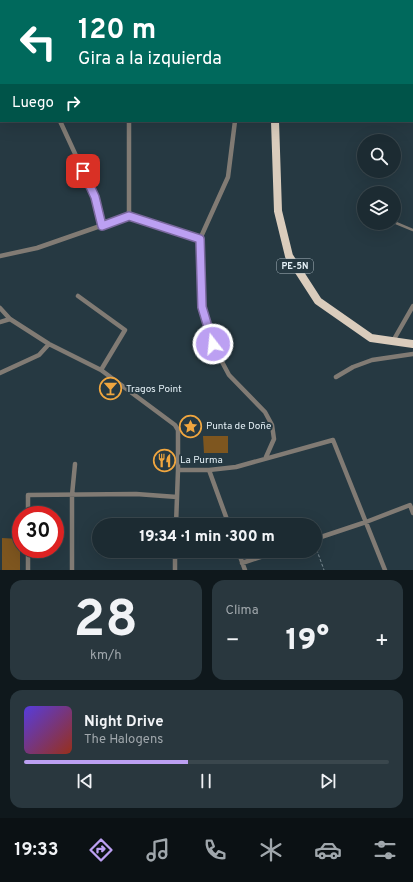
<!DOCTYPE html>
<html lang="es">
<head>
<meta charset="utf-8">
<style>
	:root { --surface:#1c2b32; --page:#29373e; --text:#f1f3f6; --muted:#a0a7ac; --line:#3a474d; --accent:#bca0f2 }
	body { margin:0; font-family:Overpass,sans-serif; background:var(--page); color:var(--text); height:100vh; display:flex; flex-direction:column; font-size:15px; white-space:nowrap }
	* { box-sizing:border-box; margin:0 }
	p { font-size:13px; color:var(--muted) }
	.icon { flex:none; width:22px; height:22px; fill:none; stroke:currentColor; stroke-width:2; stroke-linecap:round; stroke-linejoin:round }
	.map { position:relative; height:570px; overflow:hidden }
	.details { display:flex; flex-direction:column; gap:10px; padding:10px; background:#0f181c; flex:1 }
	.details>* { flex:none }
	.banner { position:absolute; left:0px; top:0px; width:413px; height:122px; box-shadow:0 4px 16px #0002,0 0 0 1px var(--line); background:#00695c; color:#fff; overflow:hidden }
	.fabs { position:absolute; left:357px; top:134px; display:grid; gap:8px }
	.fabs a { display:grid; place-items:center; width:44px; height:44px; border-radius:50%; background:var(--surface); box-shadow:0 4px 16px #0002,0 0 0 1px var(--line); font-size:20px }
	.speed { position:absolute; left:12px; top:506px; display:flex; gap:8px; font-size:20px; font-weight:700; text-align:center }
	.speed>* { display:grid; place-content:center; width:52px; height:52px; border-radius:50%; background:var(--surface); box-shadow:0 4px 16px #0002,0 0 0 1px var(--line); line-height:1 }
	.speed .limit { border:6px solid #d22; background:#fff; color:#111 }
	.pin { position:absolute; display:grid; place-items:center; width:34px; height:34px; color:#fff; margin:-17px; border-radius:8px; box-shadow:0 2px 6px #0006 }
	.me { position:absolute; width:44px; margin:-22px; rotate:344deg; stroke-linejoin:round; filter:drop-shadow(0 0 3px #0008) }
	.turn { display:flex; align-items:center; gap:14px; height:84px; padding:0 12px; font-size:18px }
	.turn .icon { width:52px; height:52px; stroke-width:2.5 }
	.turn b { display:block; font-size:28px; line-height:34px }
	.then { display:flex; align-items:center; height:38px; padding:0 12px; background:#0003; gap:8px; font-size:15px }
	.big { font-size:30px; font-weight:800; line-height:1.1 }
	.details .widget { flex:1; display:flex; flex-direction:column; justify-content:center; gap:6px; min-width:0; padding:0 14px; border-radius:12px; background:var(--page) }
	.details .dial { align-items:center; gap:0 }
	.dial b { font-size:52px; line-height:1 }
	.song { display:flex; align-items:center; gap:12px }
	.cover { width:48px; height:48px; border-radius:6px; background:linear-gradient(135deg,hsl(250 70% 55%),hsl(10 70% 35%)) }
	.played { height:4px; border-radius:2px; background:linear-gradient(90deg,var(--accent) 45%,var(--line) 45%) }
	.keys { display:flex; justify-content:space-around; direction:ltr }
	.heat { display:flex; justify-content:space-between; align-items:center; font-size:22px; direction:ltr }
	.details .tiles { flex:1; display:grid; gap:10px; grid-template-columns:1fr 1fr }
	.widget:last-child { grid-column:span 2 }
	.trip { position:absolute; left:92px; top:518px; width:230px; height:40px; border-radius:20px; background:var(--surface); box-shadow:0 4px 16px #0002,0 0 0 1px var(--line); font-weight:800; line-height:40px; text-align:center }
	.tabs { display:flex; height:64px; justify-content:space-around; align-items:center; background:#0b1114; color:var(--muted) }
	.tabs .icon { width:28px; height:28px }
	.tabs .selected { color:var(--accent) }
	.tabs b { font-size:18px; color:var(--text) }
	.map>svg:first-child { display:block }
</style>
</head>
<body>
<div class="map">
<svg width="413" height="570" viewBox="0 0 413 570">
	<rect width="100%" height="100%" fill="#263942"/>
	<path fill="#7e561f" d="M203,436H228V453H204Z
		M2,538L20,539V570H2Z"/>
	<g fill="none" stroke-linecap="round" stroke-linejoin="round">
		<path stroke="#7c8c94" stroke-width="1" stroke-dasharray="3 2" stroke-linecap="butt" d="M315,545L324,570"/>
		<path stroke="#817b74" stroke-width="2.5" d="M396,223L413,230"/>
		<path stroke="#817b74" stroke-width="4.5" d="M40,0V1
			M60,121L95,197L102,226
			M235,121L228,177L200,239L202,307L213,345L229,375L265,412L272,425L274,439L266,457
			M129,216V121
			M0,256L37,248L129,216L200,239
			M78,296L125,330L101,370
			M0,308L10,319L49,344L101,370L175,425L178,430V470L176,525
			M0,322L10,319
			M393,341L413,306
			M0,373L39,355L49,344
			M336,377L353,367L372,360L413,354
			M178,470H209L236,467L333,440L385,570
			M209,470L229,525
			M28,515V495L136,494L177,497
			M315,539L366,522L410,505L413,513
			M28,549V570
			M238,551L245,570
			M242,563L279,551
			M72,570V495L75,464
			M175,570V551"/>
		<path stroke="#daccbc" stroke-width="8" d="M273,0V1
			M275,121L278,211L289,256L318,301L371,338L413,344"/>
	</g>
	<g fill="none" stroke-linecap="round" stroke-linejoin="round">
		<defs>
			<path id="route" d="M83,171L95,197L102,226L129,216L200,239L202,307L213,344"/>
		</defs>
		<use href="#route" stroke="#7a689d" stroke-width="10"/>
		<use href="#route" stroke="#bca0f2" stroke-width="7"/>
	</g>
	<defs>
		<symbol id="bar-ring" viewBox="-11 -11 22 22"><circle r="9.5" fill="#263942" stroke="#f0a63f" stroke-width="1.5"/><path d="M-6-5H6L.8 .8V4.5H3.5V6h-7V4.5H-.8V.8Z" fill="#f0a63f"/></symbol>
		<symbol id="sight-ring" viewBox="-11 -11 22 22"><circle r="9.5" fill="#263942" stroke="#f0a63f" stroke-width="1.5"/><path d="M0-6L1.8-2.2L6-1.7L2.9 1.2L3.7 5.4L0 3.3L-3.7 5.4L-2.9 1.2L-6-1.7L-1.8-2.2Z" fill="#f0a63f"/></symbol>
		<symbol id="restaurant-ring" viewBox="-11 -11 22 22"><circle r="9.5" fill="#263942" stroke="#f0a63f" stroke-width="1.5"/><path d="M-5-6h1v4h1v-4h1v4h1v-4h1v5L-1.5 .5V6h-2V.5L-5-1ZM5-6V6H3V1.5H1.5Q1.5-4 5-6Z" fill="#f0a63f"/></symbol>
	</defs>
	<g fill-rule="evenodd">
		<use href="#bar-ring" x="98" y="376" width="25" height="25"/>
		<use href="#sight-ring" x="178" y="414" width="25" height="25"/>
		<use href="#restaurant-ring" x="152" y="448" width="25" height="25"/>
	</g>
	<g text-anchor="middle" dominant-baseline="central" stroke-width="4" stroke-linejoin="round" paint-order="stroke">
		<rect fill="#263942" stroke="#abb9c0" stroke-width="1" x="277" y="259" width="36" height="14" rx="3"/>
		<g font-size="9" font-weight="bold" fill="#e4f0f6">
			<text x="295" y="266">PE-5N</text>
		</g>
		<g font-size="10" fill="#e4f0f6" stroke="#263942" text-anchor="start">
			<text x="126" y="389">Tragos Point</text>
			<text x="206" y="426">Punta de Doñe</text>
			<text x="180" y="460">La Purma</text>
		</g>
	</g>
</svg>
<div class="fabs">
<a><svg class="icon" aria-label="search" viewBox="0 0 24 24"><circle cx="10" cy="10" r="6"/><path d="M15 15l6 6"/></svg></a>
<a><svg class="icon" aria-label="layers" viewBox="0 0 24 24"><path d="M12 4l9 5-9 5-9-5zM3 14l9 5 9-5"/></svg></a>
</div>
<div class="speed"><div class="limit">30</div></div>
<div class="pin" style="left:83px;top:171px;background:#d93025"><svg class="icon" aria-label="arrive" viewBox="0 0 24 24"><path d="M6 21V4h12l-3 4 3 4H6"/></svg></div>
<svg class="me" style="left:213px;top:344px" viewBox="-20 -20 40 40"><circle r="17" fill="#bca0f2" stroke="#fff" stroke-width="3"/><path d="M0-11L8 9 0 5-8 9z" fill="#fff"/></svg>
<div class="trip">19:34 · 1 min · 300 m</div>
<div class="banner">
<div class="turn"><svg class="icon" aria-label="left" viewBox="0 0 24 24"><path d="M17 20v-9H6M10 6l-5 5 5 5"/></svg><div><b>120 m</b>Gira a la izquierda</div></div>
<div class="then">Luego<svg class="icon" aria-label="right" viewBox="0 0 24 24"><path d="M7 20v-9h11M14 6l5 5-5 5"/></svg></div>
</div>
</div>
<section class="details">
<div class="tiles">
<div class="widget dial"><b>28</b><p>km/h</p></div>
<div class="widget"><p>Clima</p>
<div class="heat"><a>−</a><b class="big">19°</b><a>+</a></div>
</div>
<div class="widget">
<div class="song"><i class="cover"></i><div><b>Night Drive</b><p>The Halogens</p></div></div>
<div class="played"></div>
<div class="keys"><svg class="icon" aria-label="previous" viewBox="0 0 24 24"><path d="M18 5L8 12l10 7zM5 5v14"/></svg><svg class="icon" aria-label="pause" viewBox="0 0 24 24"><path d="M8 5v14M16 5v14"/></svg><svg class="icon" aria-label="next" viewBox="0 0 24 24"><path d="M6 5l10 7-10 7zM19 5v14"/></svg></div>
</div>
</div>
</section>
<nav class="tabs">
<b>19:33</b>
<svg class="icon selected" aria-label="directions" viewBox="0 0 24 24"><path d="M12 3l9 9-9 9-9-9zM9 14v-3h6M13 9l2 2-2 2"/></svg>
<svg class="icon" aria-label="music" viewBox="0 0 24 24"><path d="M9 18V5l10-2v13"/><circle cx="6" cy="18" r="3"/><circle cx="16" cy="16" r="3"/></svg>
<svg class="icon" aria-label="phone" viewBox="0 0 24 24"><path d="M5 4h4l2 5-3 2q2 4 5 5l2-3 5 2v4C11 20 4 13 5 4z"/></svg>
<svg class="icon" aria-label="climate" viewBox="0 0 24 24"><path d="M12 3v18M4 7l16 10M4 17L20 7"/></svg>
<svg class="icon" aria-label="car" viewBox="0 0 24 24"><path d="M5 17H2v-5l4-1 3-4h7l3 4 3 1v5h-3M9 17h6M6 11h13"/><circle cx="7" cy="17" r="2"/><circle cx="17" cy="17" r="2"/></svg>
<svg class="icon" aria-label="filters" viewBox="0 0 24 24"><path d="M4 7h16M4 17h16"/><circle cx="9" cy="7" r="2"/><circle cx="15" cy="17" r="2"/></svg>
</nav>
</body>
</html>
